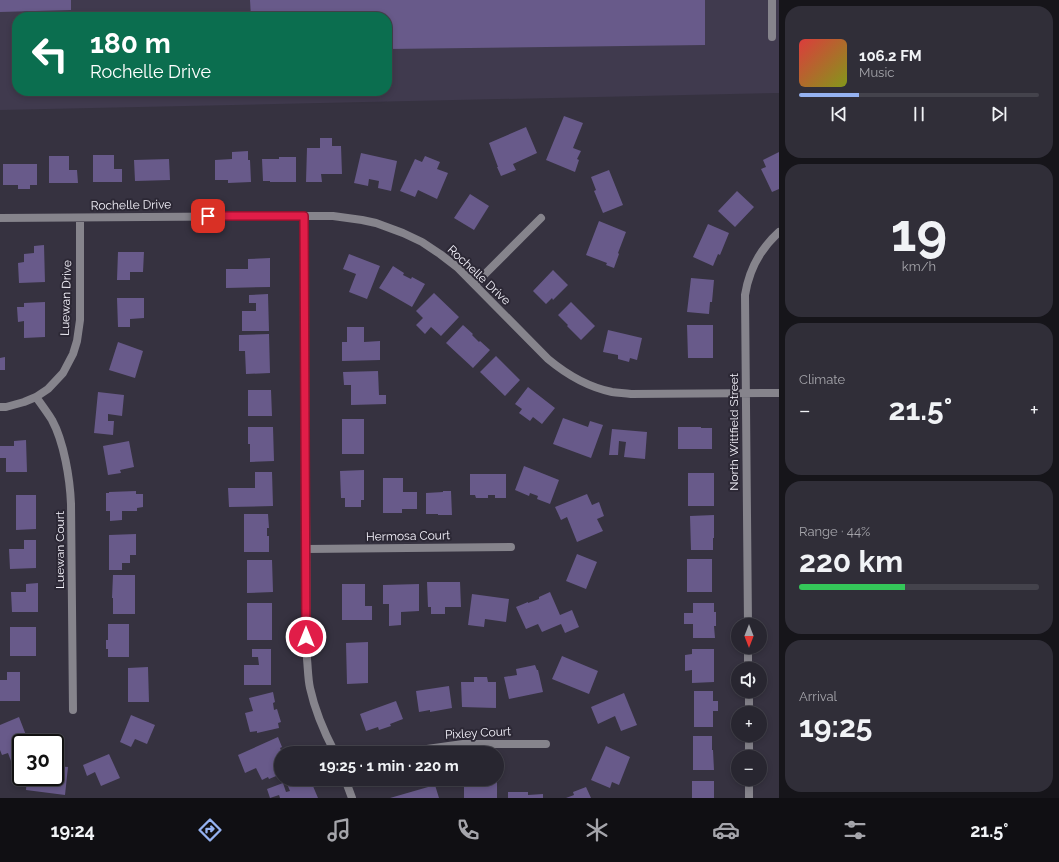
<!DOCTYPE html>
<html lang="en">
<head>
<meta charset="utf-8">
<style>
	:root { --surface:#282630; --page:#302e38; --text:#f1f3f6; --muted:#a5a5ab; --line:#44434c; --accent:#95b2f1 }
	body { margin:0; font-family:Raleway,sans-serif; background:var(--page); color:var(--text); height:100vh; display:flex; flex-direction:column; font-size:15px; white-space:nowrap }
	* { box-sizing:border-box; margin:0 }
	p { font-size:13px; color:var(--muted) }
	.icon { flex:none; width:22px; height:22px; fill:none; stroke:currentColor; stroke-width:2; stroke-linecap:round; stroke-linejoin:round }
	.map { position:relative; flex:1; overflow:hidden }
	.sheet { display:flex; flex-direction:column; gap:6px; padding:6px; background:#16151a; width:280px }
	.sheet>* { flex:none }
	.top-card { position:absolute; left:12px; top:12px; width:380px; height:84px; border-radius:16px; box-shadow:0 2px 6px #0003,0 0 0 1px var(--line); background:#0b6e4f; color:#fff; overflow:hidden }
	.needle { width:26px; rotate:180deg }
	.controls { position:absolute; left:731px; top:618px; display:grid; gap:8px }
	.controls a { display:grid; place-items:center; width:36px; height:36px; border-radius:50%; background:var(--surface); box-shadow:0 2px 6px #0003,0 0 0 1px var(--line); font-size:20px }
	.speed { position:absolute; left:12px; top:734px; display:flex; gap:8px; font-size:20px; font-weight:700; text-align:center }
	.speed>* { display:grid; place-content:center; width:52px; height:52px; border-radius:50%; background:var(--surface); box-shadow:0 2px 6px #0003,0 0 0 1px var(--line); line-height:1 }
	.speed .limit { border:2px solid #111; border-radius:6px; background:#fff; color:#111 }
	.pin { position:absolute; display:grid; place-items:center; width:34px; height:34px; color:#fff; margin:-17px; border-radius:8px; box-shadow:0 2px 6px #0006 }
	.me { position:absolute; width:44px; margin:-22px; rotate:0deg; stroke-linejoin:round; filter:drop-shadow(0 0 3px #0008) }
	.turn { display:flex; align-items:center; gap:14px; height:84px; padding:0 12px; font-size:18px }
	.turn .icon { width:52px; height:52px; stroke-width:2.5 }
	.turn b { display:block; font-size:28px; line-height:34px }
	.big { font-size:30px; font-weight:700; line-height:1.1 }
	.sheet .widget { flex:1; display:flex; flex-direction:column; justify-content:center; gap:6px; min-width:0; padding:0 14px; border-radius:16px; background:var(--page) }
	.sheet .dial { align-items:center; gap:0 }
	.dial b { font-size:52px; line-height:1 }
	.song { display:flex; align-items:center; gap:12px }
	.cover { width:48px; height:48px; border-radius:6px; background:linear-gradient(135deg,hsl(0 70% 55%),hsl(70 70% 35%)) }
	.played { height:4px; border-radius:2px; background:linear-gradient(90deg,var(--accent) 25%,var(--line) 25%) }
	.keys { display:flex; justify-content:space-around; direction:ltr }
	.heat { display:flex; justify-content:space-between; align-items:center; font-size:22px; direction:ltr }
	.charge { height:6px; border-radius:3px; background:linear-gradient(90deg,#34c759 44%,var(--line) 0) }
	.trip { position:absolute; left:274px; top:746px; width:230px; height:40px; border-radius:20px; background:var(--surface); box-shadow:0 2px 6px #0003,0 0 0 1px var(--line); font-weight:700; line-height:40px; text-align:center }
	.menu { display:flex; height:64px; justify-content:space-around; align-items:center; background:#100f13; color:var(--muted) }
	.menu .icon { width:28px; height:28px }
	.menu .current { color:var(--accent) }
	.menu b { font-size:18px; color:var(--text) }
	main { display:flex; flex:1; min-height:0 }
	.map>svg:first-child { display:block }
</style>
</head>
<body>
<main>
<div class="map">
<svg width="779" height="798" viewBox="0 0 779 798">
	<rect width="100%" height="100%" fill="#363240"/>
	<path fill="#403a4e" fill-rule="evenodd" d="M0,0H779V93L0,110ZM17,17H387V91H17Z"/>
	<path fill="#685a8a" d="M0,0H71V10L0,12Z
		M250,0H705V45L387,49V17H251Z
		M564,116L583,123L573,148L581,151L577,159L579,160L575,172L546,160Z
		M526,127L537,153L513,164L516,170L501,176L497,167H498L489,143Z
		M320,138H332V146H341L342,174H321L322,182H306L307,148H320Z
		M248,151V160H250L251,182L228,183V180H215V160L232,159V152Z
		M779,152V189L772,192L761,169L766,167L763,160Z
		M361,153L397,161L391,191L378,188L379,181L369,179L368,186L354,183Z
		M93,155H114V169H122V182H93Z
		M49,156H69V170H77L78,183H49Z
		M425,156L440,162L437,169L448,173L437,199L418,190L415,197L400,191L415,159L422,162Z
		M279,157H296V182H270V181H263L262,159H279Z
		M169,159L170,180L135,181L134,160Z
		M3,164H37V185H30V189H18V185H3Z
		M609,170L623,205L603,213L594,191L596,190L591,177Z
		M737,191L754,207L735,227L718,211Z
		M470,194L489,206L474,230L454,218Z
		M599,221L626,232L618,253L619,254L614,268L606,265L607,263L586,255Z
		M708,224L729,233L720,255L718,254L713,266L693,257Z
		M44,245L45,282L19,283L18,263L24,262V254L34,253V246Z
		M118,252H144L143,272H130V280H117Z
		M349,254L380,266L367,299L349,292L356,274L343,269Z
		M270,258V287L226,288V269H248V259Z
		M393,266L404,273L403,275L411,279L412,277L425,284L412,307L379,288Z
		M553,270L568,285L553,300L552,298L546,304L533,291Z
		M691,278L714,280L712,302H710L709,314L687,312Z
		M434,293L459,317L441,336L431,327L425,334L416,325L423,318L416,311Z
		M268,294L269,331H242V311H256V303H249V295Z
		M117,298H144V318L130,319V327H118Z
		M45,302V337L24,338V321L18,322L17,307H24V303Z
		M571,302L595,326L581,340L567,326L568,325L558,315Z
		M463,325L473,334L472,335L479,342L480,341L490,350L473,368L446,343Z
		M687,325H713V358H688Z
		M347,327H364V342L380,341V360L342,361V342H347Z
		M608,330L642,338L637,360L630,358L629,362L618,359V355L603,352Z
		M269,334L270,373L246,374L245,351H239V335Z
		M118,342L143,351L135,378L109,370Z
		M496,356L520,380L505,396L480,372Z
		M5,357V370H0V358Z
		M378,371L379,395H386V404L351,405V385H344L343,372Z
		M528,387L555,408L542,424L533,417L530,421L519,413L522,409L515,404Z
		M248,390H271L272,416H248Z
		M98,392L124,395L122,416L108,414V421H114L113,435L94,433Z
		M563,418L588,427L590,421L603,425L591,458L553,444Z
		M342,419H364V454H342Z
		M248,427H273L274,461L250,462V444H248Z
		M678,427H701V428H712V449H678Z
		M612,429L647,432L645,459L624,457L626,442L619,441L618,455H609Z
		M26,440L27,472H6V458H0V446H14V441Z
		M129,441L134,467L120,470L121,473L108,475L103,446Z
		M524,466L559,480L550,504L537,499L538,496L530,493L529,496L515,490Z
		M364,470V500H361V507H345V498H341L340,471Z
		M255,472H272L273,506L229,507L228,488H255Z
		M688,473H714V506H688Z
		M470,474H506V498H495V495H488V498H476L475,495H470Z
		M383,478H403V492H417V509H402V513H383Z
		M136,491V494H143V507L137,508V511H122V520L110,521V511H106V493H109V492Z
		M443,491H451L452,515H438V514H426V493L443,492Z
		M587,494L592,505L599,502L604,516L597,519L603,531L577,542L567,517L561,520L555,507Z
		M16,495H36V529L16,530Z
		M244,514H268L269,528H267V536H269V552H244Z
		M714,515V538H713V550H691L690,516Z
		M136,534V555H130V563H122V570H109V535Z
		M24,540H36V568L10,569L9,549H24Z
		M577,554L597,562L586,589L566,581Z
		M687,559H712V592H687Z
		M247,560H272L273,592L247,593Z
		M113,575H135V614H113V598H112Z
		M427,582H460L461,607H445V614H431V607H428Z
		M38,583V612H12L11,592H26V584Z
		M342,584H365V606H372V620H342Z
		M419,584V611L401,612V625L389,626V604H383V585Z
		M550,592L560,615L572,610L579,627L565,633L561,624L542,632L538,624L526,629L516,607L528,602V603L539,599V597Z
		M472,594L509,599L506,622L485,619L484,627L468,625Z
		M247,603H272V640H247Z
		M693,603H714V612H716V626H714L715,638H693V624H684V613H693Z
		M108,624H129V657H108V649H106V640H108Z
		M10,627H36V656H10Z
		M368,642V683L347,684L346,643Z
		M252,649H271V685H244V665H259L258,657H252Z
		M692,649H714V682L692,683V670L685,671V655L692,654Z
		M562,656L598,671L589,694L552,679Z
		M535,665L537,670H538L543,692L509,699L504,677L517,675L516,669Z
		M148,667L149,702H128V668Z
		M7,672H20V701H0V680H7Z
		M474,677H487L488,682H496V708L462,707L461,682H474Z
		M449,686L452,708L430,712V710L419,712L416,691Z
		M694,691H713V701H718V711H713V727H694Z
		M273,692L275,702L273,703L274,710L277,709L281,722L278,723L279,728L257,733V731L250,732L245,713L253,711L249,698Z
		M624,693L637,725L621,731L615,716L598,724L591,707Z
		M396,701L403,719L390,724L391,726L379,730L378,727L366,731L360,714Z
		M131,715L155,725L147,744L135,739L131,747L120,742Z
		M19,717L29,743H21V757L11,761L8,753L2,755L0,750V725Z
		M693,736H712V750H713L714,770H693Z
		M278,737L282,747L280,748L282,753H281V774L269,779L268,777L262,780L256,768L245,773L238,755Z
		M606,746L630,757L619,785L612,782L610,788L591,780Z
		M109,754L120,778L101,786L95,772L87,776L83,765Z
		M55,766L68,767L65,795L26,790L27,777H55Z
		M300,779H310L318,798H280L279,795L270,798L267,789L283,783L286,792L290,791L287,784Z
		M464,779H489V782H497V798H464Z
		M692,781H714V798H692Z
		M435,785L439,798H390Z
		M586,787L591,798H566L574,795L573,792Z
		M508,792H528V795L543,794V798H508Z"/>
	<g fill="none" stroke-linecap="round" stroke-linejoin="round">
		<path stroke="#86848c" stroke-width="8" d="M772,37V0"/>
		<path stroke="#86848c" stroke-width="8" d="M304,216L307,659C308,669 308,679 310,688C315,711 324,732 335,753
			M0,218L304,216H333L362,220L376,223L403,233L422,242L440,254L457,267L548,359C566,374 588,387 612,392C618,393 624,393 631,394L779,393
			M475,284L541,218
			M36,397C41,404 47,412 52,420C64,442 70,479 71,504L73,710
			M0,407H6L24,402L36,397L48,389L63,373L73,354L77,341L80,320V218
			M306,549L511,547
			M748,625L745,295C749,270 760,249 779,232
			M748,647V669
			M749,691V713
			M749,735V757
			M412,753L427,749L463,744H546
			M345,779L352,798
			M749,779V798"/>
	</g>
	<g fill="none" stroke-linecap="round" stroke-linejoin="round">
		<defs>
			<path id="route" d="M208,216H304L306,637"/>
		</defs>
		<use href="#route" stroke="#92132f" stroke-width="10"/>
		<use href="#route" stroke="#e11d48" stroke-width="7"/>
	</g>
	<g text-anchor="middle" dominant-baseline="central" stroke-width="4" stroke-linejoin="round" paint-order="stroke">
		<g font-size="12" fill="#f5f3fc" stroke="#2c2835">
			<text transform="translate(131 205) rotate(-1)">Rochelle Drive</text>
			<text transform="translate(479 275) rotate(43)">Rochelle Drive</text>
			<text transform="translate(66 298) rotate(-88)">Luewan Drive</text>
			<text transform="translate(734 432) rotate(-90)">North Wittfield Street</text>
			<text transform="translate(408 536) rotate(-1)">Hermosa Court</text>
			<text transform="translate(60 550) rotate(-90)">Luewan Court</text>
			<text transform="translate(478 733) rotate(-3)">Pixley Court</text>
		</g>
	</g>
</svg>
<div class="controls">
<a><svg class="needle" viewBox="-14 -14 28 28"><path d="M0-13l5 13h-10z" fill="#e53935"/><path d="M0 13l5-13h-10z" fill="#a5a5ab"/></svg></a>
<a><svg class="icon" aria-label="sound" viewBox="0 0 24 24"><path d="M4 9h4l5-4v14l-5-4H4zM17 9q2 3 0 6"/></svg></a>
<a>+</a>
<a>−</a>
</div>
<div class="speed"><div class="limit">30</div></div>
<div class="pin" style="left:208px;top:216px;background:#d93025"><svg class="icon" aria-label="arrive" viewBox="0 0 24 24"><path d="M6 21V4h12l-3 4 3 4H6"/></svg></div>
<svg class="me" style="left:306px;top:637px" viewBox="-20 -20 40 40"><circle r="17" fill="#e11d48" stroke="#fff" stroke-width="3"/><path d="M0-11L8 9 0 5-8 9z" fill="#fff"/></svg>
<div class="trip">19:25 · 1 min · 220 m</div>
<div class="top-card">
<div class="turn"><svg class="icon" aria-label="left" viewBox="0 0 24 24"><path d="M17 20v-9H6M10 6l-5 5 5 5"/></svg><div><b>180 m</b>Rochelle Drive</div></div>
</div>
</div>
<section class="sheet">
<div class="widget">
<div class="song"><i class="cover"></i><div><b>106.2 FM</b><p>Music</p></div></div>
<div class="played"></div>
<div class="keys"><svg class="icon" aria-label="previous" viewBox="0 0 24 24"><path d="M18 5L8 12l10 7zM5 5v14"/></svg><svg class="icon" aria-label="pause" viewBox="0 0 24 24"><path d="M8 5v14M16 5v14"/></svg><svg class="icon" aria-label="next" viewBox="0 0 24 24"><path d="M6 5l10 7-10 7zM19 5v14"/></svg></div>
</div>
<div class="widget dial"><b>19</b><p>km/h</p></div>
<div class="widget"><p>Climate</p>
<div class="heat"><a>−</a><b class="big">21.5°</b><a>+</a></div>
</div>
<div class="widget"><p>Range · 44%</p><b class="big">220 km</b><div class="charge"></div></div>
<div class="widget"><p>Arrival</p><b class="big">19:25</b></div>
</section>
</main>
<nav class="menu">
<b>19:24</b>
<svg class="icon current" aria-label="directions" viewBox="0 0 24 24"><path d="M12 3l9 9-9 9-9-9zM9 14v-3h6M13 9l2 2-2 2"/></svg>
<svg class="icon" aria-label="music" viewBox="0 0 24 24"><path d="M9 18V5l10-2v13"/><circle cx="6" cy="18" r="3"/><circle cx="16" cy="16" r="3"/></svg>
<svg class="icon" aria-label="phone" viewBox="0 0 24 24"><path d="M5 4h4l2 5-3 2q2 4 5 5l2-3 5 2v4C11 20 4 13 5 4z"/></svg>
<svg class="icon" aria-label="climate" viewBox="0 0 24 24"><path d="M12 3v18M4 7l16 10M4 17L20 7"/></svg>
<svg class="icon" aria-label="car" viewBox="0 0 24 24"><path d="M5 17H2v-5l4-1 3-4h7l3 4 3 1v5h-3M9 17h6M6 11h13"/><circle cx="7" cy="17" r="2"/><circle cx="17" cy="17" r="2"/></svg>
<svg class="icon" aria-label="filters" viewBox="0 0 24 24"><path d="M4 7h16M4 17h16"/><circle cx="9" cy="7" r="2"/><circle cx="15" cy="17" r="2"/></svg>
<b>21.5°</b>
</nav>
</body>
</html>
